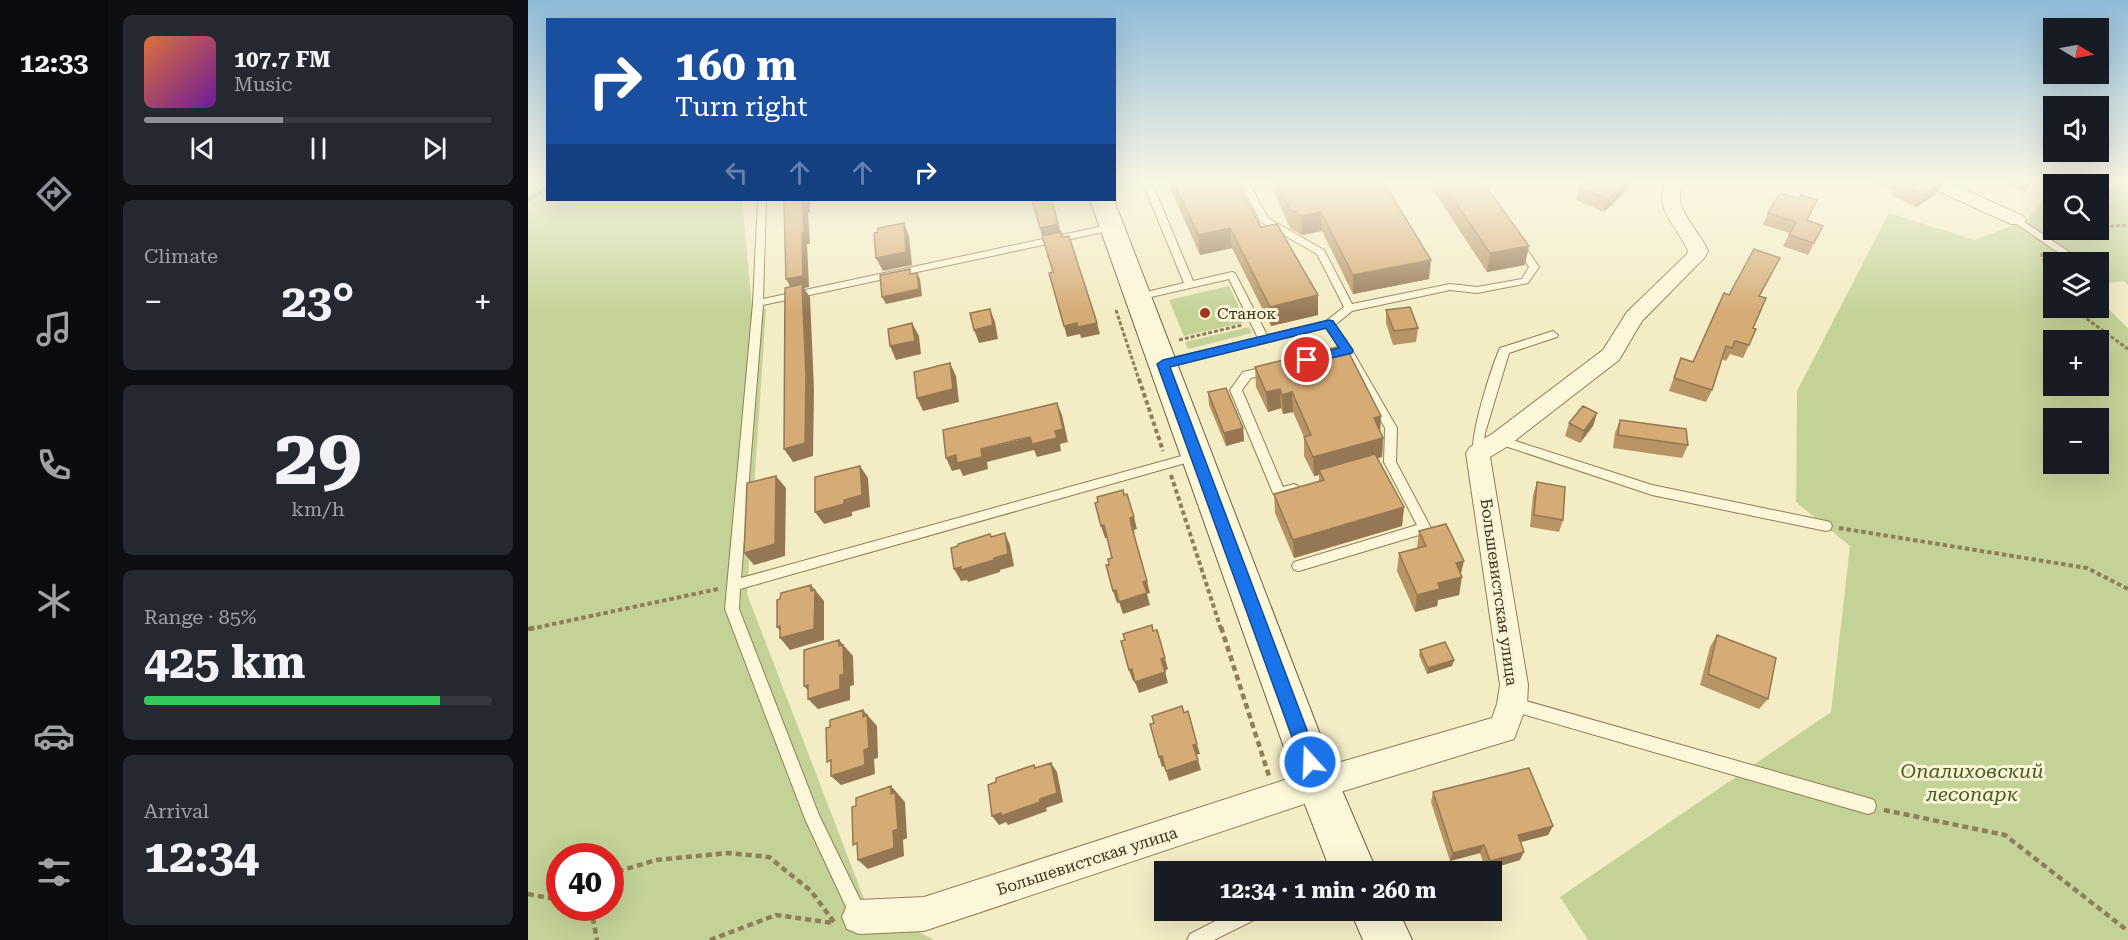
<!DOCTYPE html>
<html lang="en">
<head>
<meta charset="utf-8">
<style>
	:root { --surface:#171b24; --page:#242831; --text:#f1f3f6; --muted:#9ea1a6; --line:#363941; --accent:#8c9099 }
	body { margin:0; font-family:"Roboto Serif",serif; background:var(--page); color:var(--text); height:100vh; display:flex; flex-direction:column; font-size:22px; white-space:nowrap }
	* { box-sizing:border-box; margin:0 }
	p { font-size:20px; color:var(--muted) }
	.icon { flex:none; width:33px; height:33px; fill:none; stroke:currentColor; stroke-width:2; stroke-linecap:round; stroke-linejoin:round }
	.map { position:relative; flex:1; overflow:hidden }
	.drawer { display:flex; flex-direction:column; gap:15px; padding:15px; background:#0d0f14; width:420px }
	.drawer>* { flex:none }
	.hud { position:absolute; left:18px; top:18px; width:570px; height:183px; border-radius:0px; box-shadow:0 6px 24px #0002; background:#1a4fa0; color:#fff; overflow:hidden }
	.needle { width:39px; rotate:100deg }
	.fabs { position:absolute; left:1515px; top:18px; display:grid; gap:12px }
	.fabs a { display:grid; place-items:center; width:66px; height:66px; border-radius:0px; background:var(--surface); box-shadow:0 6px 24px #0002; font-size:30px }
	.speed { position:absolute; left:18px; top:843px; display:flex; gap:12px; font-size:30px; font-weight:700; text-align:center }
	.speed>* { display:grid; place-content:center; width:78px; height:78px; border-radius:50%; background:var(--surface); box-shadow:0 6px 24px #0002; line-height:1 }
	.speed .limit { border:9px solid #d22; background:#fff; color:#111 }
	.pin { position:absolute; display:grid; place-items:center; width:51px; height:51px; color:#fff; margin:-26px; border:3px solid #fff; border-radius:50%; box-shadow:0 2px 6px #0007 }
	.me { position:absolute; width:66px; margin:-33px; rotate:340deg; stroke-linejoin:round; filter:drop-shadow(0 0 4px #0008) }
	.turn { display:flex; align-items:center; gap:21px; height:126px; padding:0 30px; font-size:27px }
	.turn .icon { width:78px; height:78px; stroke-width:2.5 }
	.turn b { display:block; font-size:42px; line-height:51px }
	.lanes { display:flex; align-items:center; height:57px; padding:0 30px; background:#0003; justify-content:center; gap:30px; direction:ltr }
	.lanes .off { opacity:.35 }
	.big { font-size:45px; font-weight:700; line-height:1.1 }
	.drawer .card { flex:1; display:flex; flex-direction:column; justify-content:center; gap:9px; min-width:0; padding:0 21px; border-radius:9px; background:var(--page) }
	.drawer .dial { align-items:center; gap:0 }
	.dial b { font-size:78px; line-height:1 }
	.song { display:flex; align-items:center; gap:18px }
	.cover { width:72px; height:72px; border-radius:9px; background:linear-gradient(135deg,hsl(20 70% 55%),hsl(280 70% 35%)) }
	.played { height:6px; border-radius:3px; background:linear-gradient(90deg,var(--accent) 40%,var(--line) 40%) }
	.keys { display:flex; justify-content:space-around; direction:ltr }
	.heat { display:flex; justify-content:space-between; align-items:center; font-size:33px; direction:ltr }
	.charge { height:9px; border-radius:4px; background:linear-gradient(90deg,#34c759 85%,var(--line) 0) }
	.trip { position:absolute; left:626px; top:861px; width:348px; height:60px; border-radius:0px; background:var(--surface); box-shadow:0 6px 24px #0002; font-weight:700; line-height:60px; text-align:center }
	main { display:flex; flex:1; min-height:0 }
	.menu { display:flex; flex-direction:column; width:108px; justify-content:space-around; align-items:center; background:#090b0e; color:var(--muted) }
	.menu .icon { width:42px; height:42px }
	.menu .selected { color:var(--accent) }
	.menu b { font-size:27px; color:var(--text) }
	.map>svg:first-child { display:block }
</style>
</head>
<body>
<main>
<nav class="menu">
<b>12:33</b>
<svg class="icon selected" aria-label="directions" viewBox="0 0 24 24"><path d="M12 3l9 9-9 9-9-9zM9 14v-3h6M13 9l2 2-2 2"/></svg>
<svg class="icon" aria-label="music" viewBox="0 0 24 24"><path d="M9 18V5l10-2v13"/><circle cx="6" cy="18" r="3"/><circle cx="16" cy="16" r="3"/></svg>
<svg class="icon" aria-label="phone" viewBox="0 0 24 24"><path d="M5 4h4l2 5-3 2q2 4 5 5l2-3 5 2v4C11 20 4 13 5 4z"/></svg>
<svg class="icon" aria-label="climate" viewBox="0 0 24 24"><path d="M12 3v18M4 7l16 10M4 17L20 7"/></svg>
<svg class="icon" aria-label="car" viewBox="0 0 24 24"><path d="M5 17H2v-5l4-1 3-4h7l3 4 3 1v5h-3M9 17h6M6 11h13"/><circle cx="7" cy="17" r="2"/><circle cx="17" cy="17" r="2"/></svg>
<svg class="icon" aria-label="filters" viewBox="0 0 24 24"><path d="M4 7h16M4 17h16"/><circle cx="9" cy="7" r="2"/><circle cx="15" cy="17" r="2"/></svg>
</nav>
<section class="drawer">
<div class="card">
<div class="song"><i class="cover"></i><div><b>107.7 FM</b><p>Music</p></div></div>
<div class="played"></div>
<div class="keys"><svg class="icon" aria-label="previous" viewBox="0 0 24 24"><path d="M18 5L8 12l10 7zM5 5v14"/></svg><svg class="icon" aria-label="pause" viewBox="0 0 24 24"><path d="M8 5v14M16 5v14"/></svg><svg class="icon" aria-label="next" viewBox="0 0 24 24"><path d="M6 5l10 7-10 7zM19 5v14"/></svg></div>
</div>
<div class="card"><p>Climate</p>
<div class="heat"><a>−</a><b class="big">23°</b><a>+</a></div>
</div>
<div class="card dial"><b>29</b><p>km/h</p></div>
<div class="card"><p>Range · 85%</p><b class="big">425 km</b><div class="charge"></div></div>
<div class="card"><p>Arrival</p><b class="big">12:34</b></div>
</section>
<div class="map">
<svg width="1600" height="940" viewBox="0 0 1600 940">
	<rect width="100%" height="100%" fill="#f3ecc4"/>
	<path fill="#c3d397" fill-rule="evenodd" d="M0,181H19L20,200H214L224,307L238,309L219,594L338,904L406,940H0ZM32,856H82V908H32Z
		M1530,181H1600V285L1596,281L1571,284L1570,262H1526V308H1570L1571,300L1600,328V940H1060L1032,897L1303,712L1322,546L1268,502L1269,391L1361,213L1447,240L1499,220L1525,187L1526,230H1570V184H1528ZM1526,340H1570V386H1526ZM1526,418H1570V464H1526Z
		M701,286L718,322L656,336L641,300Z
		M721,327L724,333L660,349L657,342Z"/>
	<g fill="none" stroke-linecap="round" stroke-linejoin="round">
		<defs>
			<path id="lane" d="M614,181H623L665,281L704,272L707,273L739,335L798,321L816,307L789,254L733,222L711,181H720L740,218L796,250L824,304L922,284L949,287L994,279L1001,267L986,244L988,242H994L1011,267L1000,283L949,293L922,290L824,311L807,325L824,350L869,428L868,462L903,528L901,532L771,571L766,570L764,566L766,562L889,525L856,462L857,428L815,352L798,328L635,368L631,367L630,364L631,361L730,338L701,279L610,300L606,299V295L656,283Z
				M230,200H238L235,299L585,224L590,227L585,230L235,305L213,578L668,452L674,456L668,460L212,589L211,609L291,815L340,916L337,922L331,925L325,922L277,819L197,609L225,303Z
				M1489,217L1553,260L1554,262H1544L1486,222V218Z
				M1570,276L1579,281V285L1570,284Z
				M1025,331L1030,335L1029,337L981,353L957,433L954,456H946C940,439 964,366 972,348Z
				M741,366L746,370L745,373L723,378L714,390L755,487L766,484L770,486L772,489L770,492L751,498L747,496L745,493L702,390L715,372Z
				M972,436L1124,485L1298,521L1302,522L1304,526L1302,530L1298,531L1124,495L968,443L966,440Z
				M984,697L1340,798L1346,800L1348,806L1346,812L1340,814L984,711L979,709L977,704L979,699Z
				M709,910H736L734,916L686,940H659L662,934Z"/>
			<path id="street" d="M1140,181H1157C1140,207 1170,227 1180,251L1177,257L1114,321L1091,360L980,446L962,457L1000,685L999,704L986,739L806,794L396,931L331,934L319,929L314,917L319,905L331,900L396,897L806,764L964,718L969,704L972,685L938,453L942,447L964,434L1075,350L1099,312L1159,254L1160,251C1152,229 1121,205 1140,181Z
				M1395,181H1418L1495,216L1498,220L1495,224H1483L1397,185Z"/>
			<path id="secondary" d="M562,200H586L810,781L849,872H803L769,784Z
				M822,910H870L884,940H835Z"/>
		</defs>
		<use href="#lane" stroke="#907e58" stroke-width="2"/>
		<use href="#street" stroke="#907e58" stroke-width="2"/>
		<use href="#secondary" stroke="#725f3b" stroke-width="2"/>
		<path stroke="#907e58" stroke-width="3" stroke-dasharray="4 2" stroke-linecap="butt" d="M0,200L20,187
			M1570,227L1600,225
			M1513,253L1526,292
			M1544,308L1600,349
			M588,310L611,380
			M651,340L714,325"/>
		<path stroke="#907e58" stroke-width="4" stroke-dasharray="4.5 3" stroke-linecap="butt" d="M611,379L635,451
			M643,475L693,629
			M1311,528L1559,568L1600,589
			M2,629L190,589"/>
		<path stroke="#907e58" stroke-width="4.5" stroke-dasharray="6 4" stroke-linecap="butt" d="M693,627L741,776
			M0,629L9,627
			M1356,810L1477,835L1600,931
			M82,877L85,873L128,860L200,853L241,857L283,891L306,922
			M0,894L32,900
			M63,908L69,940
			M182,940L248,915L305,923"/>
		<use href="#lane" fill="#fcf7d9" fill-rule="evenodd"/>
		<use href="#street" fill="#fcf7d9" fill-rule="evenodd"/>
		<use href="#secondary" fill="#fcf7d9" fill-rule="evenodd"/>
	</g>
	<path fill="#b79365" d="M639,181H708L733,227L790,295V315L743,326L704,248L672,255Z
		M741,181H855L901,279L825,294L794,231L774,235L762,228Z
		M899,181H954L997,265L959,272Z
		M1058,181H1103L1100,189L1076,212L1048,200L1051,188Z
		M1337,181H1412L1407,195L1388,207L1363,195L1366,191Z
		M1480,181H1505L1497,192L1477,185Z
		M1271,198L1279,221L1295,226L1280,255L1255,246L1262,233L1235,225L1240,213Z
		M1252,258L1232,296L1221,345L1215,358L1202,354L1198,361L1194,359L1184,390L1178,402L1141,391L1153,358L1165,362L1201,295Z
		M858,310L890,328L888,342L865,345L858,323Z
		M727,367L852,431L855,438L854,457L850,458L876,507L874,526L766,558L747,513L746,494L791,481V475L786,476L776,456V437L765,412L755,414L753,408L740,412L728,387Z
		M680,392L715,428L716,441L698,446L681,405Z
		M1069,413L1065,426L1052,443L1037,436L1041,423Z
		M1092,420L1160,445L1154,458L1085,448L1087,433Z
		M1009,482L1035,520L1031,532L1002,527L1005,495Z
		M891,531L933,574L931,595L910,600L909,606L887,612L869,571L871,553L889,548Z
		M1189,635L1240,699L1231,709L1172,685L1182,647Z
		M892,650L926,660L924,666L899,674L891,655Z
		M905,792L1020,835L992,842V860L958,870L952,853L922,861L903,802Z"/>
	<path fill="#957853" d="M1099,181H1103L1100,189L1076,212L1080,199Z
		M1415,183L1407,195L1388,207L1395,195Z
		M276,200H282V212L280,213L282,244H279L281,287L276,288L282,297L286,389L285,456L265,462L256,449L264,290L258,279L274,233V202Z
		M524,200L533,233L514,237L512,228Z
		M793,212L794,231L774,235L773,216Z
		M376,223L381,236L384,265L355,271L348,258Z
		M702,228L704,248L672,255L670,235Z
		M1001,246L997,265L959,272L962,253Z
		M1252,258L1245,271L1225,309L1231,296Z
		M903,260L901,279L825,294V275Z
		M389,273L392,279L394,296L358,304L354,297Z
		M790,295V315L743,326L742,307Z
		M462,309L467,322L470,339L451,343L446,330Z
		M384,323L391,336L393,354L368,360L362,346Z
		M549,323L552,334L539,337L536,326Z
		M569,323L572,334L553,338L550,327Z
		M422,363L428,376L431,402L395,411L389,398Z
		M752,389L753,408L740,412L738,392Z
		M764,392L765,412L755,414L754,395Z
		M529,403L534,415L540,442L532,444L533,451L509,457L506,450L498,452L459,462L460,469L435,476L432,469L424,471L418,458L527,431Z
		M1069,413L1065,426L1052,443L1056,431Z
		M853,416L852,435L846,418Z
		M715,428L716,441L698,446L696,433Z
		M855,438L854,457L793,474L791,470V475L786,476L785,457Z
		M332,466L340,478L342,507L324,512V516L296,524L287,512L316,500Z
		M248,476L258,488L257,556L226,565L216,553Z
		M876,507L874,526L766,558L765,540Z
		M606,517L609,529L606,530L608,541L602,518Z
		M576,525L580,538H577L573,526Z
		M477,533L482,545L486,566L472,570V572L440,582L439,580L433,581L426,569L466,558Z
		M936,561L932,577H934L931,595L910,600L909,606L887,612L889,595L910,583L928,563Z
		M619,581L622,593L619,594L622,605L595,614L591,602L589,603L585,591Z
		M283,585L296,601V640L262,650L252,638L257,637L249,627L283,591Z
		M629,630L640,669L637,671L640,683L611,693L607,682L633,659Z
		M311,640L325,656L326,685L322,686V700L290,709L280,699L286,697L276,686L311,646Z
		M926,660L924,666L899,674L900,668Z
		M604,669L608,680L605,681L601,670Z
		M335,710L349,726L350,758L346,759L347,774L313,785L303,776L336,750Z
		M669,744L672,754L668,755L665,745Z
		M634,756L638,766L634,767L631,757Z
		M670,760L673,770L641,781L638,771Z
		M523,763L529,772L535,802L518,808L519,811L480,825L478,822L471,825L464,816L512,799Z
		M363,786L377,802L379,838L375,840L376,856L340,869L330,860L363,794Z
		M1025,826L1020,835L986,844L990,835Z
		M956,845L952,853L922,861L925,853Z
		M996,852L992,860L958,870L962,861Z"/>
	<path fill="#d5ab76" stroke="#957853" stroke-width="1.5" d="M645,181H708L733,227L749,224L790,295L742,307L702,228L670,235Z
		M748,181H855L903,260L825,275L793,212L773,216L761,209Z
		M913,181H954L1001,246L962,253Z
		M1058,181H1099L1080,199L1051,188Z
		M1372,181H1412L1415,183L1395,195L1370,183Z
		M1252,193L1271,198L1273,195L1289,200L1279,220L1295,226L1286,243L1261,235L1268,222L1240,213Z
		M256,200H276V201L274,202L276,233H274L275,276L258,279Z
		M504,200H524L530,224L512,228Z
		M376,223L378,252L348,258L346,233L350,232V228Z
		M533,232L534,237L541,236L569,323L550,327L549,323L536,326L521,273L525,272L514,236Z
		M1226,249L1252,258L1231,296L1238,298L1225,328L1228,329L1221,345L1207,341L1204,348L1198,346L1184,390L1146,378L1153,358L1165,362L1196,293L1201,295Z
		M382,269V274L389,273L391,289L354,297L352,275Z
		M274,284L278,376L277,443L256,449L257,288Z
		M882,307L890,328L866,331L858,310Z
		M462,309L465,325L446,330L442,313Z
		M384,323L387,341L362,346L360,329Z
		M817,345L853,416L846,418L855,438L785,457L776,437L783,435L764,392L754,395L752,389L738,392L727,367Z
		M422,363L425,389L389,398L386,372Z
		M698,388L715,428L696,433L680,392Z
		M529,403L535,429L527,431L529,438L504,444L502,437L492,439L453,449L454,457L429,463L428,455L418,458L415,430Z
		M1055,406L1069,413L1056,431L1041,423Z
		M1092,420L1158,429L1160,445L1090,435Z
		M847,454L876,507L765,540L746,494L796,480L791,470Z
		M332,466L334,495L316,500V504L287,512V477Z
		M248,476L247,544L216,553L219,483Z
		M1009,482L1037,487L1035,520L1006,515Z
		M595,490L596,495L599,494L606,517L602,518L604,528L619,581L615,582L619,593L591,602L588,590L585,591L578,565H581L580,559L584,558L576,525L573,526L567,503L570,502L569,497Z
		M918,524L936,561L928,563L934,577L910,583L912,589L889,595L871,553L898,546L891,531Z
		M477,533L480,554L466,558V560L433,570V567L426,569L423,548L430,546V544L462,534L463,537Z
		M283,585V591L287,590L286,629L252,638V626L249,627V600L252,599L253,593Z
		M624,625L625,631L629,630L637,658L633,659L637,672L607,682L604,669L601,670L593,641L597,640L595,634Z
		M1189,635L1248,658L1240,699L1180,674Z
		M311,640V646L315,645L316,674L312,675V689L280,699V685L276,686V650Z
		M917,642L926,660L900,668L892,650Z
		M654,706L656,713L660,711L669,744L665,745L670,760L638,771L634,756L631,757L622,724L626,723L624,716Z
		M335,710V717L339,715L341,748L336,750L337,765L303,776V760L299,762L298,728L302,727V720Z
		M523,763L529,793L512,799V802L473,816V813L464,816L460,785L468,782V778L506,765L507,768Z
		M1001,768L1025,826L990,835L996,852L962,861L956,845L925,853L905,792Z
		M363,786V794L367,792L370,829L365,831L366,848L330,860L329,843L325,845L324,807L328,806V798Z"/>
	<linearGradient id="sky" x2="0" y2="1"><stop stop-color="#8dbbd8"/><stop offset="0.58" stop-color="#faf6e4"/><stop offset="1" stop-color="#faf6e4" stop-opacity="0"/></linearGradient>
	<rect width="1600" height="313" fill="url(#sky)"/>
	<path fill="#1a73e8" stroke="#114b97" stroke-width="1.5" d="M801,320L805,321L825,350L824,353L779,364L775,363V357L811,348L798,328L642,367L791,762L788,768L782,771L776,768L773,762L629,364L635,360Z"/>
	<circle fill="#a63321" stroke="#f9f4d5" stroke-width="2" cx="677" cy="313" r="6"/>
	<g text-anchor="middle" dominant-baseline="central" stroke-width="6" stroke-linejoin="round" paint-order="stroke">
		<g font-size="16" fill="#3f321e" stroke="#f9f4d5" text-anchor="start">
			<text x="689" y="313">Станок</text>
		</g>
		<g font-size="16" fill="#3f321e" stroke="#f9f4d5">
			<text transform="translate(971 592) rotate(82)">Большевистская улица</text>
			<text transform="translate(559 861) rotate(-18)">Большевистская улица</text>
		</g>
		<g font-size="20" font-style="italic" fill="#465d22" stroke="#f9f4d5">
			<text x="1444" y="771">Опалиховский<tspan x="1444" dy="23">лесопарк</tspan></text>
		</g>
	</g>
</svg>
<div class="fabs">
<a><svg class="needle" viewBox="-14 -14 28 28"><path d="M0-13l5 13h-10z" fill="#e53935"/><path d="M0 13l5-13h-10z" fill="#9ea1a6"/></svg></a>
<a><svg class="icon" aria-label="sound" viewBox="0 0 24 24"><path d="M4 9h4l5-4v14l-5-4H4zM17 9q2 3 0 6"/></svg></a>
<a><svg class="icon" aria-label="search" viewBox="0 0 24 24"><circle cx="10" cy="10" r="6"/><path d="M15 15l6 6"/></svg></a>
<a><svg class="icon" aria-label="layers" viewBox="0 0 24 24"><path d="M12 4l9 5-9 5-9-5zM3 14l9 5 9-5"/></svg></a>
<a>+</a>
<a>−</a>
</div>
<div class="speed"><div class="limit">40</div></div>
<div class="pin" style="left:779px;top:360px;background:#d93025"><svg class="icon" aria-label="arrive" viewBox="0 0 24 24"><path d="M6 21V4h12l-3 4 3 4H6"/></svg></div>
<svg class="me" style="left:782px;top:762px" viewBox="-20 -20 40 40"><circle r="17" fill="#1a73e8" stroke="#fff" stroke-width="3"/><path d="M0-11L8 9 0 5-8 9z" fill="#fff"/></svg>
<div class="trip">12:34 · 1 min · 260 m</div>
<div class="hud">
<div class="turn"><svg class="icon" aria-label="right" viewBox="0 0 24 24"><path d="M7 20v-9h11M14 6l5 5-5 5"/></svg><div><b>160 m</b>Turn right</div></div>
<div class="lanes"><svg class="icon off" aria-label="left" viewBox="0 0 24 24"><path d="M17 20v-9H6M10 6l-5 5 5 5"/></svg><svg class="icon off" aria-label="ahead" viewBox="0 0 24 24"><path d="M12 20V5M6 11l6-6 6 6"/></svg><svg class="icon off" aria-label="ahead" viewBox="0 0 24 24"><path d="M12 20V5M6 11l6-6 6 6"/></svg><svg class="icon" aria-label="right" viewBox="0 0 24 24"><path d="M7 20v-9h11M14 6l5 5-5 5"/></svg></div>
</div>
</div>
</main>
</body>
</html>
